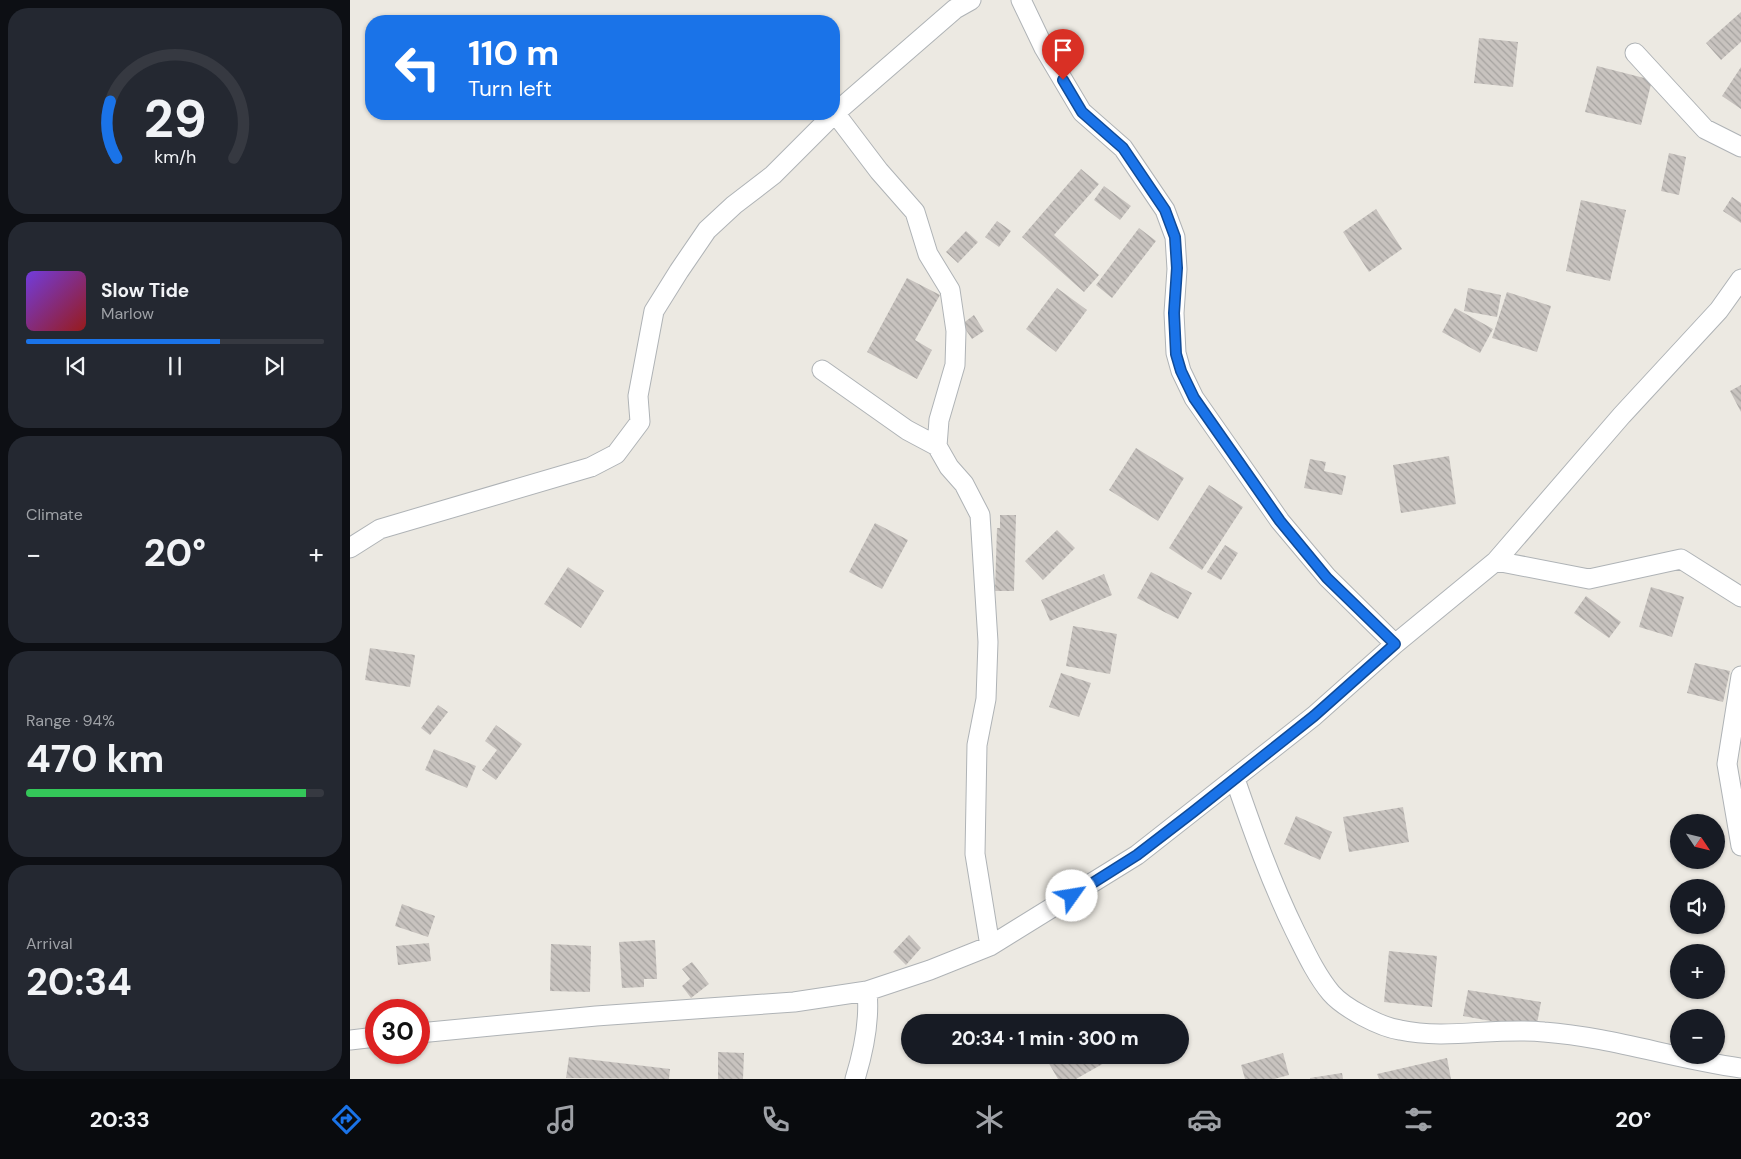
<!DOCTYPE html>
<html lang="en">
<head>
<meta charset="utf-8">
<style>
	:root { --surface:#171b24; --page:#242831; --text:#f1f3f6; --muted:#9ea1a6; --line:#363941; --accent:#1a73e8 }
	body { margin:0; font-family:"DM Sans",sans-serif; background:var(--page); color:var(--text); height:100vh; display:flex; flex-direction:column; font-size:19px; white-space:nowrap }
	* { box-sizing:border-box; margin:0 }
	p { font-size:16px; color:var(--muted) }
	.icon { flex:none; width:28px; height:28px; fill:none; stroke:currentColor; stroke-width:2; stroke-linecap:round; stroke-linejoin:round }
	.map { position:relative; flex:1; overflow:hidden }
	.drawer { display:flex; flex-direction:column; gap:8px; padding:8px; background:#0d0f14; width:350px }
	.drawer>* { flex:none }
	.guide { position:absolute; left:15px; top:15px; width:475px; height:105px; border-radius:20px; box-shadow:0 1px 4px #0004; background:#1a73e8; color:#fff; overflow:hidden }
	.needle { width:32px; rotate:125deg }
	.controls { position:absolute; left:1320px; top:814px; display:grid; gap:10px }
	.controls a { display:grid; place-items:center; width:55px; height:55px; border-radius:50%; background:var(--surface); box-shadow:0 1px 4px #0004; font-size:25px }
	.speed { position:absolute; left:15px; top:999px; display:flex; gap:10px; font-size:25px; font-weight:700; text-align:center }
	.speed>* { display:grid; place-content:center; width:65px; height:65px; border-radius:50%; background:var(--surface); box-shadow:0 1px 4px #0004; line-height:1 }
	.speed .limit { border:8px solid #d22; background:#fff; color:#111 }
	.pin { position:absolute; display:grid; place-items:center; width:42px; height:42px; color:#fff; margin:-51px -21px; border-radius:50% 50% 50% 0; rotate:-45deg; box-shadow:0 0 5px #0007 }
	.pin .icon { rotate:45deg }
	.me { position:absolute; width:55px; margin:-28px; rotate:58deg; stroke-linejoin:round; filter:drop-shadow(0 0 4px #0008) }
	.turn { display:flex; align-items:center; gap:18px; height:105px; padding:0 20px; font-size:22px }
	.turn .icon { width:65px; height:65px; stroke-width:2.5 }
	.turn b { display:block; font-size:35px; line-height:42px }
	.big { font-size:38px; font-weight:700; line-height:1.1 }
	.drawer .card { flex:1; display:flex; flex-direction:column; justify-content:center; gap:8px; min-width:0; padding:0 18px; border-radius:20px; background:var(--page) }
	.drawer .dial { align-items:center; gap:0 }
	.dial svg { height:130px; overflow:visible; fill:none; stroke:var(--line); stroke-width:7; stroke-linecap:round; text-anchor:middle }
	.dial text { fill:var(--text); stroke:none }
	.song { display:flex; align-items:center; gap:15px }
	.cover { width:60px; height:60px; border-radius:8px; background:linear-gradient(135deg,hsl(260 70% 55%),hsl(0 70% 35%)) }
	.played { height:5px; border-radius:2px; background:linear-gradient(90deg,var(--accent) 65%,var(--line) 65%) }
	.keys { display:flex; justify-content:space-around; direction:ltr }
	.heat { display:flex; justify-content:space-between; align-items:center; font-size:28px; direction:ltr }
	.charge { height:8px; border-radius:4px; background:linear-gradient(90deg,#34c759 94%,var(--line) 0) }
	.trip { position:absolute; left:551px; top:1014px; width:288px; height:50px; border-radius:25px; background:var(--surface); box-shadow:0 1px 4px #0004; font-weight:700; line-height:50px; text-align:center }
	.tab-bar { display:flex; height:80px; justify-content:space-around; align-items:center; background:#090b0e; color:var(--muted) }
	.tab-bar .icon { width:35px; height:35px }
	.tab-bar .current { color:var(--accent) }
	.tab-bar b { font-size:22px; color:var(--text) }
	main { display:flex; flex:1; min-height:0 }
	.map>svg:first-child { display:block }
</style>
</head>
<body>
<main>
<section class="drawer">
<div class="card dial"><svg viewBox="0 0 100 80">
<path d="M14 69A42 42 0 1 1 86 69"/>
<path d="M14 69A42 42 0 0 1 10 34" stroke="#1a73e8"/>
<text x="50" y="56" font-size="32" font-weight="700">29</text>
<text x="50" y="72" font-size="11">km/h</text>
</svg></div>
<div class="card">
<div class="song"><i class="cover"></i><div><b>Slow Tide</b><p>Marlow</p></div></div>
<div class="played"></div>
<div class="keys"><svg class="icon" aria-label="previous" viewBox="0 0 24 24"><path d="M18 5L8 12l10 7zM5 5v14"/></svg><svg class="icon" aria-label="pause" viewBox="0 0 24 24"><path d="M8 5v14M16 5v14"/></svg><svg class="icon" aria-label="next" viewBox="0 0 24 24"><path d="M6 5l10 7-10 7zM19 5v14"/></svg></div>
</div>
<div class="card"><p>Climate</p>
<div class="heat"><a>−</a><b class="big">20°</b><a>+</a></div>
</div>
<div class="card"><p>Range · 94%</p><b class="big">470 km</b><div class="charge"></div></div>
<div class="card"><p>Arrival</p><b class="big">20:34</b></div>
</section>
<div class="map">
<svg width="1391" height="1079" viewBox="0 0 1391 1079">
	<defs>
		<pattern id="building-back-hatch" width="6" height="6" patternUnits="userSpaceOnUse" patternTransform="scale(1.25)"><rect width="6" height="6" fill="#c8c3bf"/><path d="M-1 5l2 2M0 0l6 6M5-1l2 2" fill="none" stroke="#a5a29f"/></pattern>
	</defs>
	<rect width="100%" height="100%" fill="#ece9e2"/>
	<path fill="url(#building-back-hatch)" d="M1391,12V42L1371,60L1356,43Z
		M1129,38L1168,42L1163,87L1124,83Z
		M1247,66L1302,80L1291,125L1235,112Z
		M1391,67V109L1372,96Z
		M1319,153L1336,157L1329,195L1311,191Z
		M731,169L749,184L704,235L749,275L734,292L672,237Z
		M754,186L781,206L770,220L744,200Z
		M1382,197L1391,203V223L1373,211Z
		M1231,200L1276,210L1260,281L1216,271Z
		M1026,209L1052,249L1019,272L993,232Z
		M647,221L661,231L649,247L635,237Z
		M789,228L806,241L762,298L746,285Z
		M616,231L628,242L608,263L596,252Z
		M557,278L590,295L565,340L582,350L567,379L517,352Z
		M707,288L737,310L706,352L676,329Z
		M1118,288L1151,295L1147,317L1114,311Z
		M1157,292L1201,306L1187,352L1142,338Z
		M1105,308L1143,329L1130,353L1092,332Z
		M624,315L634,331L622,339L612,324Z
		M1391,385V412L1380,391Z
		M786,448L834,478L808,521L759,490Z
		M1099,456L1106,504L1051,513L1043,465Z
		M960,459L976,462L974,471L996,476L992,495L954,488Z
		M859,485L893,507L852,570L819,548Z
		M650,515H666L664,591H645L647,528H650Z
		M525,523L558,540L532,589L499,572Z
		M707,530L725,548L693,580L675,561Z
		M875,545L888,553L871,580L857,572Z
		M218,567L254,591L231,628L194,604Z
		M801,572L842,593L828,619L787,598Z
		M754,574L762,595L700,621L691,600Z
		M1301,587L1334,597L1322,637L1289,627Z
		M1236,596L1271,622L1259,638L1224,613Z
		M723,626L767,634L760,674L716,666Z
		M20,648L65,655L60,687L15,680Z
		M1345,663L1380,671L1373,702L1337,693Z
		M711,673L741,683L729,717L699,707Z
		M88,705L98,712L80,735L71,728Z
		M146,725L172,744L146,780L132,770L147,750L135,741Z
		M84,749L126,766L117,788L75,770Z
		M1053,807L1059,842L999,852L993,817Z
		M946,816L982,832L970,860L934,844Z
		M52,904L85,916L78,937L45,926Z
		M559,935L571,948L556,965L543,952Z
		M305,940L307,979H294V987L272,988L269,942Z
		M79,943L81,961L48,965L46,946Z
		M201,944L241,946L240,992L200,991Z
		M1039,951L1087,956L1082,1007L1034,1002Z
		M342,962L359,984L341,998L332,986L340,979L332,969Z
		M1118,990L1191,1002L1186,1029L1113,1016Z
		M368,1052L394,1053L393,1079H368Z
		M933,1053L939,1075L924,1079H895L891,1065Z
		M694,1055H752L756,1062L726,1079H708Z
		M219,1057L320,1069L319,1079L216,1078Z
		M1097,1058L1101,1079H1029L1027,1074Z
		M992,1073L993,1079H960V1078Z"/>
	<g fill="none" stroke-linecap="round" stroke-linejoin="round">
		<defs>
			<path id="minor" d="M671,0L694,48L732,112L773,148L815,210L825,237L827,269L824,313L826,353L831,371L844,398L930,521L977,577L1045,644
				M1285,53L1355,129L1391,147
				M485,113L529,171L565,212L578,254L600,290L606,331L605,365L589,420L587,446L599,467L614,484L630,515L638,642L636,699L627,745L625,854L640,946
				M484,114L605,9L621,0
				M472,370L557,430L587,446
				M0,548L30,529L241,467L266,454L290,422L288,396L304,311L329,271L357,230L384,205L423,175L484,114
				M1146,561L1239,579L1331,559L1391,597
				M1391,676L1377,764L1391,846
				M885,779C903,831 921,882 945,931C955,951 966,975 981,993C994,1008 1030,1027 1050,1030C1097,1040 1146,1027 1194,1032C1261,1037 1325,1059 1391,1068
				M69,1033L246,1016L444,1002L517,991L580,970L640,946L787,855L964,716L1045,644L1146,561L1272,415L1369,310L1391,279
				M0,1040L26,1037
				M505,1079C514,1050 520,1021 517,991"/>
		</defs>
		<use href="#minor" stroke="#afb3b6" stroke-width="21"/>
		<use href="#minor" stroke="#fff" stroke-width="19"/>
	</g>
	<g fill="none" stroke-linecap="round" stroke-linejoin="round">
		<defs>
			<path id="route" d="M713,80L732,112L773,148L815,210L825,237L827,268L824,313L826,354L831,371L844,398L930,521L977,578L1045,644L964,716L843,812L787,855L722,896"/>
		</defs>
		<use href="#route" stroke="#114b97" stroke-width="12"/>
		<use href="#route" stroke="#1a73e8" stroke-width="9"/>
	</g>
</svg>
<div class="controls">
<a><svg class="needle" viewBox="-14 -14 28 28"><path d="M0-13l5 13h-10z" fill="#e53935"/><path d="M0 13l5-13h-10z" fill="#9ea1a6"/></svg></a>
<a><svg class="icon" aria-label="sound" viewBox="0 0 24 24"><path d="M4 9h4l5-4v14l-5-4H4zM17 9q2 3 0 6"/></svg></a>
<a>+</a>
<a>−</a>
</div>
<div class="speed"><div class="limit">30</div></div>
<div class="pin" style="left:713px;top:80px;background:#d93025"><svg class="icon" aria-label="arrive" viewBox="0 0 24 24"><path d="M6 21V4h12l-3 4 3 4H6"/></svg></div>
<svg class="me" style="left:722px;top:896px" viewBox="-20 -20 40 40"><circle r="19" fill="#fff"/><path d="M0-13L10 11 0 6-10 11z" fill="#1a73e8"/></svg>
<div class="trip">20:34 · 1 min · 300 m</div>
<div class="guide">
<div class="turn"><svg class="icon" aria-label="left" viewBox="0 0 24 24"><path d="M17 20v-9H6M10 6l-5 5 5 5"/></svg><div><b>110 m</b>Turn left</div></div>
</div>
</div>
</main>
<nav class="tab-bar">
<b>20:33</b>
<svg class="icon current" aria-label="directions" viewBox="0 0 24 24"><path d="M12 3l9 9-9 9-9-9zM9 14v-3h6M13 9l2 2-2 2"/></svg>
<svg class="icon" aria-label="music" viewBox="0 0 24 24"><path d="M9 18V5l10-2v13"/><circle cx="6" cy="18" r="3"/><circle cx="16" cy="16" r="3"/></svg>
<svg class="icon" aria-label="phone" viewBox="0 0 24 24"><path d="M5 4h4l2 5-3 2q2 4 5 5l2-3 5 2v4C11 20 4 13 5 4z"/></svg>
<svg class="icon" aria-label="climate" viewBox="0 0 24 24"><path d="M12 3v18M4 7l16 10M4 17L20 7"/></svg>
<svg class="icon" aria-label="car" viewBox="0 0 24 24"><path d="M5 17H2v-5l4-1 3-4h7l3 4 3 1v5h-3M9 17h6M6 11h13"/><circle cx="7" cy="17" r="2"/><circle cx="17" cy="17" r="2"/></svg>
<svg class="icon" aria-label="filters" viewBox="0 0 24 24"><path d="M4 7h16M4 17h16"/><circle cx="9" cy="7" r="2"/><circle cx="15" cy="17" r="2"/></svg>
<b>20°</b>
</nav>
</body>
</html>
